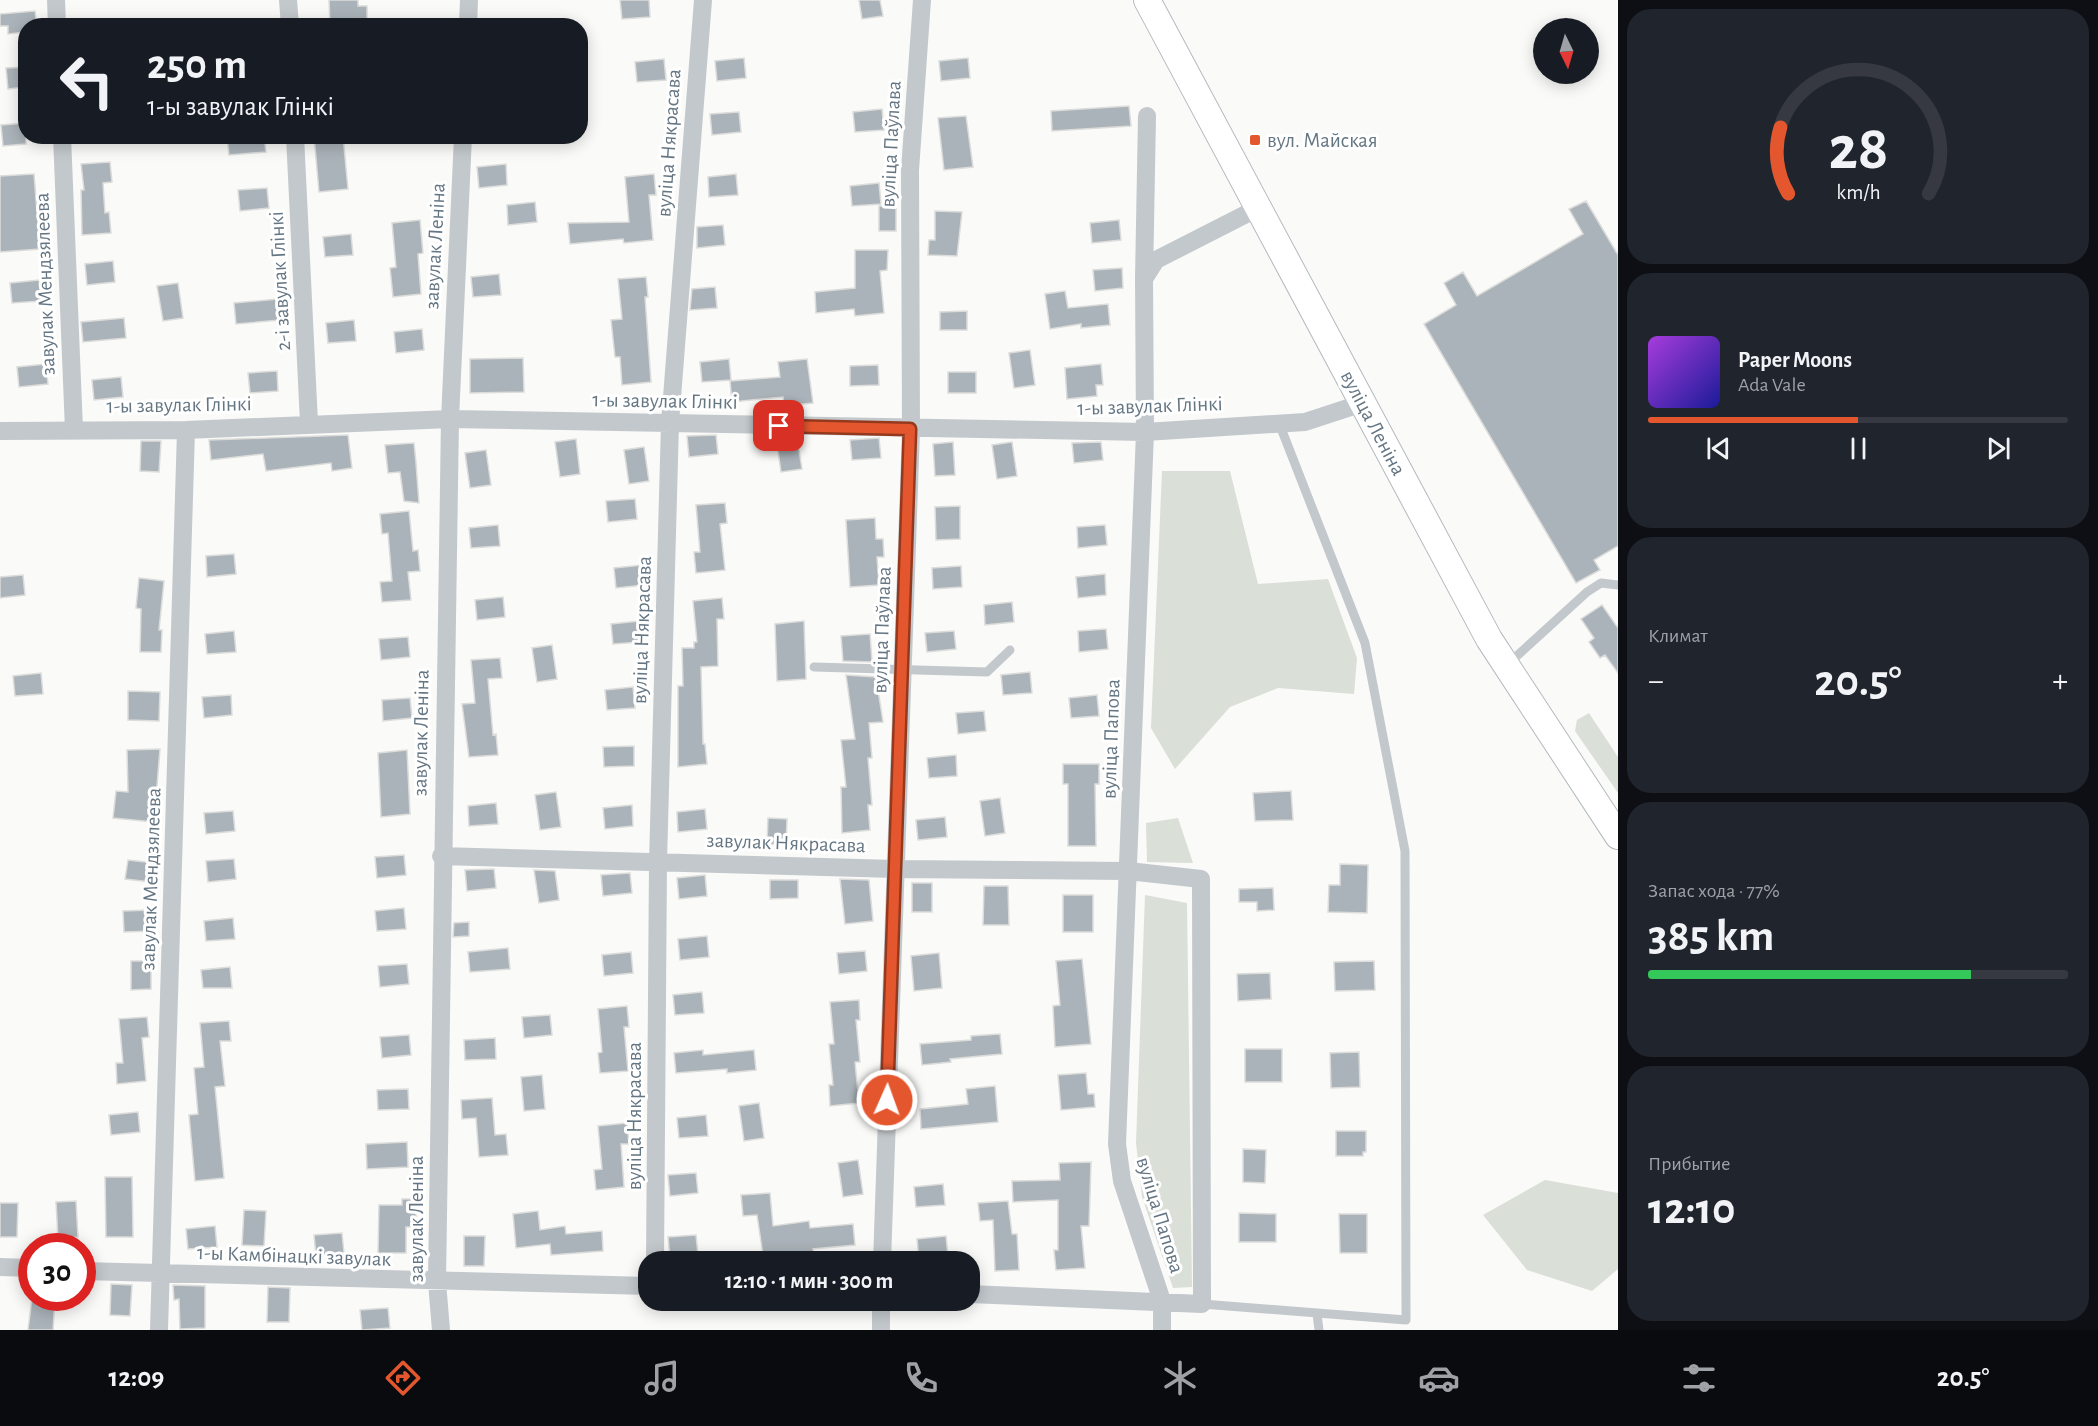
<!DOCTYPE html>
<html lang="ru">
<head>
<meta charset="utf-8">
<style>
	:root { --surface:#171b24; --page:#20242c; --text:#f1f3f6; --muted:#9ea1a6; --line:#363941; --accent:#e4572e }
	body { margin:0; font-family:"Alegreya Sans",sans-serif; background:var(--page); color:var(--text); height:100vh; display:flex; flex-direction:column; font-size:22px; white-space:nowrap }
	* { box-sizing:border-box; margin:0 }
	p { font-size:20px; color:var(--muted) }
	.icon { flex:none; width:33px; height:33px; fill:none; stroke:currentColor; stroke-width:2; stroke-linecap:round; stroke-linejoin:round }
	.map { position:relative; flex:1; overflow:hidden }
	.details { display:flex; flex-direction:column; gap:9px; padding:9px; background:#0d0f14; width:480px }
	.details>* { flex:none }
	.banner { position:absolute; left:18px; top:18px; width:570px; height:126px; border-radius:24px; box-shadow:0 3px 15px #0003; background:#171b24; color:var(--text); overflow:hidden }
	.needle { width:39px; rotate:175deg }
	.tools { position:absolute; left:1533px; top:18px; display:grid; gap:12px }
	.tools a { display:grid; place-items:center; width:66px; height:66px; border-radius:50%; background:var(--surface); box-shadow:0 3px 15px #0003; font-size:30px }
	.speed { position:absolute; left:18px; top:1233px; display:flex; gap:12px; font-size:30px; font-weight:700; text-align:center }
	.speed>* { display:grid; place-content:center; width:78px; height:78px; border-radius:50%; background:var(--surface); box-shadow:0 3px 15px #0003; line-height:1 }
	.speed .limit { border:9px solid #d22; background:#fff; color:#111 }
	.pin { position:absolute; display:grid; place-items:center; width:51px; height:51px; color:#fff; margin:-26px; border-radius:12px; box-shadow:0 3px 9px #0006 }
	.me { position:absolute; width:66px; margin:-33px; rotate:2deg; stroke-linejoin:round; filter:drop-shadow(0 0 4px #0008) }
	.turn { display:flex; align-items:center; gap:21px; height:126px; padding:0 30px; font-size:27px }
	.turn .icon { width:78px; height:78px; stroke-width:2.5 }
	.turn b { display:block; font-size:42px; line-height:51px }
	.big { font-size:45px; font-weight:700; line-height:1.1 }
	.details .card { flex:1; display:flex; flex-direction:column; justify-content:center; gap:9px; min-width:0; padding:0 21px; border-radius:24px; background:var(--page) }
	.details .dial { align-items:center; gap:0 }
	.dial svg { height:156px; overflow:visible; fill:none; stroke:var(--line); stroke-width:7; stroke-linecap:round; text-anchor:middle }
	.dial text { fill:var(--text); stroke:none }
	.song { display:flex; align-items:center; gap:18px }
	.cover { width:72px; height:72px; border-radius:9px; background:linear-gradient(135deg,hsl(280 70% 55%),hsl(240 70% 35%)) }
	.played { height:6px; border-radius:3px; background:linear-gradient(90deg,var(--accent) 50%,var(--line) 50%) }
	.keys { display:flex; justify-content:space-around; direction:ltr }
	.heat { display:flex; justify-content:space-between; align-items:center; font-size:33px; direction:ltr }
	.charge { height:9px; border-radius:4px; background:linear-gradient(90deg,#34c759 77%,var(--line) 0) }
	.trip { position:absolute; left:638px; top:1251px; width:342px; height:60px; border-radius:24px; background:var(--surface); box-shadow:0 3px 15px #0003; font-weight:700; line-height:60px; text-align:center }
	.menu { display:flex; height:96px; justify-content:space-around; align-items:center; background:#090b0e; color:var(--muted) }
	.menu .icon { width:42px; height:42px }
	.menu .on { color:var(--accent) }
	.menu b { font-size:27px; color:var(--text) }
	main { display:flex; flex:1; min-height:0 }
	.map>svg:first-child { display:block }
</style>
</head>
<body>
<main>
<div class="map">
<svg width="1618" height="1330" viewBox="0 0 1618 1330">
	<rect width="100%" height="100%" fill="#fafaf8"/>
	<path fill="#dadfd7" d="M1162,471H1230L1258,584L1328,579L1357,658L1354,694L1278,688L1230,707L1175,769L1151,728Z
		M1589,713L1618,757V793L1575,731L1577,720Z
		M1178,818L1193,863L1147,862L1146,823Z
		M1145,895L1187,903L1192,1287L1173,1288L1142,1197L1136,1143Z
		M1545,1180L1618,1193V1269L1592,1291L1527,1270L1483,1215Z"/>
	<path fill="#aab3b9" stroke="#dcdcda" stroke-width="1.5" d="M329,0H358V6H367V26H330Z
		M620,0H649L650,17L622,19Z
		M859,0H880L883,16L862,19Z
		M35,11L37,26H26V32L8,34V26H0V14Z
		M744,58L746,78L717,81L715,61Z
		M968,58L970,78L941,81L939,61Z
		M664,59L666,80L637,82L635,62Z
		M26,67V87L8,89L6,68Z
		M1129,106L1131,126L1052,131L1051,111Z
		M882,109L884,130L855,132L853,112Z
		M739,112L741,132L712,135L710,114Z
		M966,116L973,167L944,170L938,118Z
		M26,123V144L3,146L1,125Z
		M227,136H264L266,152L229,155Z
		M314,136H343L348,189L319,192Z
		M110,162L112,182L103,183L105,213L109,212L111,233L82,235L81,190H84L81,164Z
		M506,164L507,185L479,188L477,167Z
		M34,174L40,249L0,252V176Z
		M654,174L656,195H649L653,240L624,243L623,239L570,244L568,223L629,222L625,177Z
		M736,174L738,195L709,197L708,177Z
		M879,183L881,204L852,206L850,186Z
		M267,188L269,208L240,211L238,190Z
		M1586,201L1618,255V546L1594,560L1600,570L1576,583L1424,324L1456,305L1444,283L1463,272L1477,296L1583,234L1569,209Z
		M535,202L537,222L508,225L507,205Z
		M879,206H896V231H879Z
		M935,211L962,212L957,256L928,255L929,240H935Z
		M420,220L423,253L418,254L421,294L393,297L390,268L396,267L392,223Z
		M1119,220L1121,240L1092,243L1090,223Z
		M723,225L725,245L697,248V227Z
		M351,234L353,255L325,257L323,237Z
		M855,250H888L887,270L880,271L884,313L855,316L854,309L816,313L815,292L855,288Z
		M113,261L115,282L87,285L85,264Z
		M1122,268L1123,288L1095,291L1093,270Z
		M499,274L501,295L473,297L471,277Z
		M646,277L648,297H645L651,382L622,385L620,357H615L611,320L622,319L618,279Z
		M39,280L41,301L12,303L10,283Z
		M178,283L183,318L163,321L157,286Z
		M715,287L717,308L690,310L692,289Z
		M1065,291L1068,308L1108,304L1110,325L1081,328V324L1050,329L1045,294Z
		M278,299L280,320L236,324L234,303Z
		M967,311V330H940V312Z
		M124,318L126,338L83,342L81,322Z
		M354,320L356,341L328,343L326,323Z
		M422,329L424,350L396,353L394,332Z
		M1030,350L1035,385L1014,388L1009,353Z
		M523,358L524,392L470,393V359Z
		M729,359L731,380L702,382L700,362Z
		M807,359L813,403L784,406L783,397L732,402L730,381L780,377L778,362Z
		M46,364L48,384L19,387L17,367Z
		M1101,364L1103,385H1096L1097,396L1067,399L1065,368Z
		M878,365L879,385L850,386V366Z
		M277,371L278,391L250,393L248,373Z
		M948,372H976V393H948Z
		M121,377L123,397L94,400L92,380Z
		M348,435L352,468L332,471L331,463L266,471L263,454L211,460L209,440Z
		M716,435L718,454L689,457L687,436Z
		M776,437H797L802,469L781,472Z
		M879,438L881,458L852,460L850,440Z
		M576,439L580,474L560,477L555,442Z
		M141,441H161L159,472L140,471Z
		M953,442L955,475L935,476L933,444Z
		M1012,442L1017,476L997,479L992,445Z
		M1101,442L1103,460L1074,463L1072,443Z
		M414,443L416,463L419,503L404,501L400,472L388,473L385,445Z
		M644,447L649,481L629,484L624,450Z
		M486,450L491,485L470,488L465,453Z
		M635,499L637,519L608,522L606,501Z
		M725,503L727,523L720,524L725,570L696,573L694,552H700L696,505Z
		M960,506V539L936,540L935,507Z
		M409,511L413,551L418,550L420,571L408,572L411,600L382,602L380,582L392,581L388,533L382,534L380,514Z
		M875,518L876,539H883L884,557H877L879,585L850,587L846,520Z
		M498,525L500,546L471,548L469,528Z
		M1105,525L1107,545L1078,548L1077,527Z
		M234,554L236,574L207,577L206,556Z
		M643,565L644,585L616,588L614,568Z
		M961,566L962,587L933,589L932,568Z
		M1105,574L1106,595L1078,598L1076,577Z
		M23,575L25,595L0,598V577Z
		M139,578L164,581L159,630H162L161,652H140L141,609L136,608Z
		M503,597L505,617L477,620L475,600Z
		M722,598L724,619H717L718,666L701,667L703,744H705L707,764L678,767V686H683L682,648H694V642H697L693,601Z
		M1012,602L1014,622L985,625L984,605Z
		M1602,605L1618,628V673L1605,655L1600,658L1589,642L1594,638L1581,619Z
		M640,621L641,642L613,644L611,624Z
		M804,621L806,679L777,681L775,624Z
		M1106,629L1108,649L1079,652L1078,631Z
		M234,631L236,652L207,654L205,634Z
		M954,631L956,649L927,652L925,633Z
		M870,634L872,662L843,661L841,636Z
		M408,637L410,657L381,660L379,639Z
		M552,645L557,679L537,682L532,648Z
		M500,658L502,678L488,679L493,735L496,734L498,755L469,757L462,704L475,703L471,660Z
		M1030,672L1032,693L1003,695L1001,675Z
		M41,673L43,694L15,696L13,676Z
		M846,675L876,677L883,722L869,723L872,758H868L872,805H868L870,830L842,833L841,787H846L841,740L855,739Z
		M633,687L635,708L607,710L605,690Z
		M128,691L160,692L159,721L128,720Z
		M231,695L232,715L204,718L202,697Z
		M1097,695L1099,716L1071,718L1069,698Z
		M410,698L412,718L383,721L382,700Z
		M984,711L986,731L958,734L956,713Z
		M634,746V766L604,767L603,747Z
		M160,749L154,822L113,818L116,791L128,792L127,750Z
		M407,750L410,814L381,817L378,753Z
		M956,755L957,776L929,778L927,758Z
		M1063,764H1099V784H1095L1096,846H1068V784H1063Z
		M1291,791L1293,820L1255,821L1253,793Z
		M556,792L561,827L540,830L535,795Z
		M1000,798L1005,833L985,836L980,801Z
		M496,803L498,824L469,826L468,806Z
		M632,805L633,826L605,829L603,808Z
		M705,809L707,829L678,832L677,812Z
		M233,811L235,831L206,834L204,813Z
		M945,817L947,837L918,840L916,820Z
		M768,818L787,819L786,845L767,844Z
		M404,855L406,875L377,878L375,857Z
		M234,859L236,879L208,882L206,861Z
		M128,860L154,863L151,882L125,879Z
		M1340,864L1368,865L1367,913L1328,912L1329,885H1340Z
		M494,869L496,888L467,891L465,870Z
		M534,870L555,871L559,900L539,903Z
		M630,873L632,893L603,896L601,875Z
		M705,875L707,896L679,899L677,878Z
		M840,879L869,880L873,921L845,924Z
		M770,880H798V898L770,899Z
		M912,883H932V912H912Z
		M984,886H1008L1009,925H983Z
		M1273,888L1274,910L1257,911V902H1239V889Z
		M1063,895H1093V932H1063Z
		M404,908L406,929L377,931L375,911Z
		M152,910L153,931L124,932L123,911Z
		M233,918L235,939L206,941L204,921Z
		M469,922V936L453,937L454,923Z
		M707,936L709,957L680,960L678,939Z
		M508,948L510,969L470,972L468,952Z
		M865,951L867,971L839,974L837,953Z
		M631,952L633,973L604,976L602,955Z
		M939,953L942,988L914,991L911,956Z
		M1082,959L1091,1044L1055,1047L1053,1006L1060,1005L1056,961Z
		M131,961H151V989L131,990Z
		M1374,961L1375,990L1335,991L1334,962Z
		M407,964L409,984L380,987L378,966Z
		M230,967L232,988H203L201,970Z
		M1270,973L1271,999L1238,1001L1237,974Z
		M702,992L704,1013L675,1015L673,995Z
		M859,1000L860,1020H856L860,1062H855L859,1103L830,1106L829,1085H833L829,1044H834L830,1002Z
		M627,1006L629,1027H624L628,1071L600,1073L598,1053L602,1052L598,1009Z
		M550,1015L552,1035L524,1038L522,1017Z
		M147,1017L149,1037L142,1038L146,1081L117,1084L116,1063H123L119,1019Z
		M229,1021L231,1041H220L225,1086L215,1087L224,1178L195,1181L189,1115L198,1114L194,1068L204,1067L200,1023Z
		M1000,1034L1002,1054L950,1059L951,1062L922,1065L920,1044L971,1040V1036Z
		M409,1035L411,1055L382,1058L380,1037Z
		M495,1038L496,1059L465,1060L464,1040Z
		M1245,1049H1282V1082H1245Z
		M703,1050V1055L754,1050L756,1070L727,1073V1069L676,1073L674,1053Z
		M1359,1052L1360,1087L1331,1088L1330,1053Z
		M1086,1073L1088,1094H1094L1095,1107L1061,1110L1058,1075Z
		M542,1075L545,1109L524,1111L521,1077Z
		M995,1086L998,1122L921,1129L920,1109L968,1104L966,1089Z
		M408,1089L409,1109L378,1110L377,1090Z
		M492,1098L495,1135L506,1134L508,1155L479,1157L476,1118L462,1119L461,1100Z
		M759,1103L764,1138L744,1141L739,1106Z
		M138,1112L140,1132L111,1135L109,1115Z
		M706,1115L708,1136L679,1138L677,1118Z
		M627,1123L629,1144H621L624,1187L596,1190L594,1170L602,1169L598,1126Z
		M1336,1131H1366V1152H1363V1156H1336Z
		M407,1142L408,1167L367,1169L366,1144Z
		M1243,1149L1266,1150L1265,1183L1243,1182Z
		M858,1160L863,1194L843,1197L838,1163Z
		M1091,1162L1089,1226H1081L1085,1268L1056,1270L1054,1250H1058V1200L1013,1202L1012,1181L1060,1180L1059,1163Z
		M696,1173L698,1193L670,1196L668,1175Z
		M105,1177H132L133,1237H106Z
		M943,1184L945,1205L916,1207L914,1187Z
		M770,1193L773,1226L809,1221L810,1228L853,1224L855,1245L813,1249L814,1255L785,1262H764L757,1215L743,1216L741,1195Z
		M402,1199H416V1227H406V1253H378L379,1205H402Z
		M76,1201L78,1237L58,1239L56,1202Z
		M1008,1201L1012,1234H1017L1019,1270L995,1271L993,1220L980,1221L978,1203Z
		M0,1203H18L17,1237H0Z
		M244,1210L266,1211L264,1246L242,1245Z
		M538,1211L540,1230L565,1226L566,1234L602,1231L603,1251L551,1255L550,1244L516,1248L513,1214Z
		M1239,1213L1276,1214V1242H1239Z
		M1339,1214H1367V1253H1340Z
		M215,1226L217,1247L188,1249L186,1229Z
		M342,1233L344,1253L316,1256L314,1235Z
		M696,1235L698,1255L670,1258L668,1237Z
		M464,1236H485L484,1266H464Z
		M946,1236L948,1256L919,1259L917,1239Z
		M111,1284L132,1285L130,1316L110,1315Z
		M173,1285L205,1286V1328L180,1329L179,1299L174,1300Z
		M268,1287L290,1288L289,1322H267Z
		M32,1298H55L53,1330H28Z
		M388,1308L390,1328L362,1330L360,1310Z"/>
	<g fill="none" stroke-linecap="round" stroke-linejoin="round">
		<defs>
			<path id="secondary" d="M1147,0L1489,639L1618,836"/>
		</defs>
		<use href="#secondary" stroke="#b3babf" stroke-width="28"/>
		<path stroke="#c3c8cc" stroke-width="9" d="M1508,664L1587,592L1601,583L1618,585
			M814,667L987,672L1010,650
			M1202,1304L1406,1320L1405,851L1365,643L1279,423
			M1317,1314L1319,1330"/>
		<path stroke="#c3c8cc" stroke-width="18" d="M56,0L57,26
			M288,0L290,26
			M468,26L469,0
			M62,136L74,430
			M295,136L309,423
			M1144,279L1147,116
			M0,431L186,430L450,419L1145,432L1305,422L1363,403
			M441,856L895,869L1128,871L1201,879L1202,1304L969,1294
			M655,1262L658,862L670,423L703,0
			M882,1262L911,430L910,170L922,0
			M0,1267L32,1268
			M82,1271L648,1286
			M159,1330L186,430
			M441,1330L437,1282L450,419L463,136
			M881,1330V1300
			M1162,1330V1301L1122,1181L1117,1144L1145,432L1144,279L1156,260L1258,208"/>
		<use href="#secondary" stroke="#fff" stroke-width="26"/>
	</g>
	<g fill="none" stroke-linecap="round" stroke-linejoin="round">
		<defs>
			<path id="route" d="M779,426L910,429L887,1100"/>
		</defs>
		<use href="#route" stroke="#94391e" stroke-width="15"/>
		<use href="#route" stroke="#e4572e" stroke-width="10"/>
	</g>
	<rect fill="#e4572e" stroke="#fff" stroke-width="2" x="1249" y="134" width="12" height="12" rx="3"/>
	<g text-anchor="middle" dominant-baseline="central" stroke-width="6" stroke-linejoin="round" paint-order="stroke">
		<g font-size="21" fill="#657683" stroke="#fff" text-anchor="start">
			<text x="1267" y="140">вул. Майская</text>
		</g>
		<g font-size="21" fill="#657683" stroke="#fff">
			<text transform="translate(669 143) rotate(-86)">вуліца Някрасава</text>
			<text transform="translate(891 144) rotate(-87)">вуліца Паўлава</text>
			<text transform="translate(435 246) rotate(-87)">завулак Леніна</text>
			<text transform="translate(280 281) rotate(-93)">2-і завулак Глінкі</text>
			<text transform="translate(45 284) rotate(-92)">завулак Мендзялеева</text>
			<text transform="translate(665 401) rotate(1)">1-ы завулак Глінкі</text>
			<text transform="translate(179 405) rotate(-1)">1-ы завулак Глінкі</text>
			<text transform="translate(1150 406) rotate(-2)">1-ы завулак Глінкі</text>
			<text transform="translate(1373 423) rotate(62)">вуліца Леніна</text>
			<text transform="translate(642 630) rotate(-88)">вуліца Някрасава</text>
			<text transform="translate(882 630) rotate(-88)">вуліца Паўлава</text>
			<text transform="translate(421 733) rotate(-89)">завулак Леніна</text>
			<text transform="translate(1111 739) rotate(-88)">вуліца Папова</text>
			<text transform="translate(786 843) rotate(2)">завулак Някрасава</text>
			<text transform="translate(151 879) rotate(-88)">завулак Мендзялеева</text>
			<text transform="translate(634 1116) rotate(-90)">вуліца Някрасава</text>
			<text transform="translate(1160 1215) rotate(73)">вуліца Папова</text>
			<text transform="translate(416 1219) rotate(-90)">завулак Леніна</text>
			<text transform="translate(294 1256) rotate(2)">1-ы Камбінацкі завулак</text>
		</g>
	</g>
</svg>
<div class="tools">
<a><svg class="needle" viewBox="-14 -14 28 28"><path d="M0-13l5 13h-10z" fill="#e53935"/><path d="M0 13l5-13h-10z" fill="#9ea1a6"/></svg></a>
</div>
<div class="speed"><div class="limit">30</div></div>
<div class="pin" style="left:779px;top:426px;background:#d93025"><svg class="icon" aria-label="arrive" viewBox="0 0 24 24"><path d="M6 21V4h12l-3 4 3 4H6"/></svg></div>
<svg class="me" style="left:887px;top:1100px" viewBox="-20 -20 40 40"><circle r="17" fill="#e4572e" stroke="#fff" stroke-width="3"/><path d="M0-11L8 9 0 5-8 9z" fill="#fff"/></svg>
<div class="trip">12:10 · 1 мин · 300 m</div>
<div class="banner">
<div class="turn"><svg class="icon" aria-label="left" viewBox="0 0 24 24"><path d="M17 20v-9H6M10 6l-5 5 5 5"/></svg><div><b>250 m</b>1-ы завулак Глінкі</div></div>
</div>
</div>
<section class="details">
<div class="card dial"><svg viewBox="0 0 100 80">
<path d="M14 69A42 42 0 1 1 86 69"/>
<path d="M14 69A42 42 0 0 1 10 35" stroke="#e4572e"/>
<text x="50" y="56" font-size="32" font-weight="700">28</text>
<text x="50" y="72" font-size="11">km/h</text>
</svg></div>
<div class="card">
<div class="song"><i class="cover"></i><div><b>Paper Moons</b><p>Ada Vale</p></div></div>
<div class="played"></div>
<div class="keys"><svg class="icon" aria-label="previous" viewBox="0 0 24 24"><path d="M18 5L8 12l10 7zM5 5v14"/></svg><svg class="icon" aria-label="pause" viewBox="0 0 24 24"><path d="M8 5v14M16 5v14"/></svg><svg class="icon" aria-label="next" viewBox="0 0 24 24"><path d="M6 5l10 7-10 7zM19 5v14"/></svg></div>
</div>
<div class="card"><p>Климат</p>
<div class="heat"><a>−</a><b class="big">20.5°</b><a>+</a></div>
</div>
<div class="card"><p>Запас хода · 77%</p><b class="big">385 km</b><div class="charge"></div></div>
<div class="card"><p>Прибытие</p><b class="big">12:10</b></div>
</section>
</main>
<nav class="menu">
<b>12:09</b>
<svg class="icon on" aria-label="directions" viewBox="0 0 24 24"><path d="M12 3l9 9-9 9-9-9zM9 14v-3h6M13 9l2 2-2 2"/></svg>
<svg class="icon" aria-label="music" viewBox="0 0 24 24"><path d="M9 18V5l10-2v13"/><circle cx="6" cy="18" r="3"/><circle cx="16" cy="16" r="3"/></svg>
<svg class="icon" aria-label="phone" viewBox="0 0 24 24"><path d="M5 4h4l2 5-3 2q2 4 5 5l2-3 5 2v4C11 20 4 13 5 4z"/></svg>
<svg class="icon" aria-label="climate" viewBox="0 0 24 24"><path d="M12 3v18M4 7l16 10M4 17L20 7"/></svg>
<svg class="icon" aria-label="car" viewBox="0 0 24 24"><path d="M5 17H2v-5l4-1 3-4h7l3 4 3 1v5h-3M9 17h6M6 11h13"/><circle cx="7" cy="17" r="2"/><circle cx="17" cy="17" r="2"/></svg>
<svg class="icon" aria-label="filters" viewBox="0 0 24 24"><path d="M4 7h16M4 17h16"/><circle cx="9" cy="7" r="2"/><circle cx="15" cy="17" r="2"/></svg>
<b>20.5°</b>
</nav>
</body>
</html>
